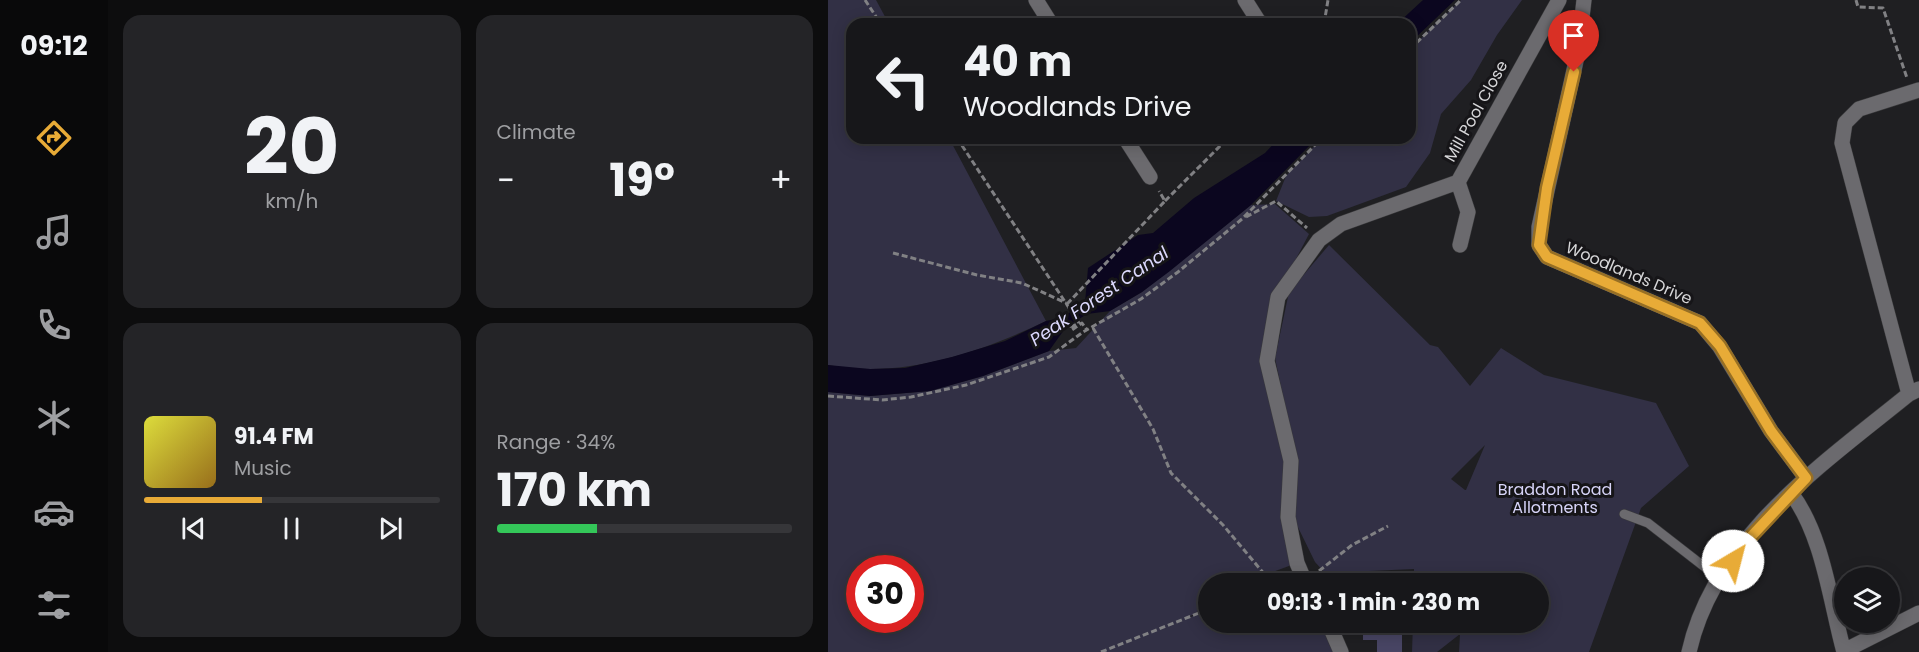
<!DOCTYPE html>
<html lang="en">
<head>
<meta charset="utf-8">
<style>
	:root { --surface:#17171a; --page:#242427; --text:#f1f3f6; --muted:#9e9fa2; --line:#363639; --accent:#e8ab37 }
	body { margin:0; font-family:Poppins,sans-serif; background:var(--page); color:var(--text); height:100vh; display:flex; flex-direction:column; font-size:22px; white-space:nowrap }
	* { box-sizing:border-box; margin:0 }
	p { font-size:20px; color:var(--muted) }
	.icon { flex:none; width:33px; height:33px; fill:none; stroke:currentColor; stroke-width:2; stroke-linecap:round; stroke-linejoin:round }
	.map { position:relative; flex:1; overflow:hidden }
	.sheet { display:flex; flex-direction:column; gap:15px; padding:15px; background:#0d0d0e; width:720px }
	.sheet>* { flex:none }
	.top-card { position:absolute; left:18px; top:18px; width:570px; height:126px; border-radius:18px; box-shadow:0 3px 15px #0003,0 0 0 2px var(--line); background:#17171a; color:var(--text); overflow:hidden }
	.controls { position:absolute; left:1006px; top:567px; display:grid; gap:12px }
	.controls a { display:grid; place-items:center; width:66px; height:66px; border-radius:50%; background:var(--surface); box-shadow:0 3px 15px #0003,0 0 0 2px var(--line); font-size:30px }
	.speed { position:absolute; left:18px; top:555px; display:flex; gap:12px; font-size:30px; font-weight:700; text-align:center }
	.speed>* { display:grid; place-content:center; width:78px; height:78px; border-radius:50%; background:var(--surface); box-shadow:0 3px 15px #0003,0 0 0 2px var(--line); line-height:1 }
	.speed .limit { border:9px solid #d22; background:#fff; color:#111 }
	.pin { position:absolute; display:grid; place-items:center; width:51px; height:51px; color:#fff; margin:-62px -26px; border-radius:50% 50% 50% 0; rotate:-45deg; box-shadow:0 0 6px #0007 }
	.pin .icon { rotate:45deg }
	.me { position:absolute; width:66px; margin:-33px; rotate:37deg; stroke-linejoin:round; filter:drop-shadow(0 0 4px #0008) }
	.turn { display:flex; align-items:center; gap:21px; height:126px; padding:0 18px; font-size:27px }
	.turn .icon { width:78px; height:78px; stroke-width:2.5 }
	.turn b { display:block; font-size:42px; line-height:51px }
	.big { font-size:45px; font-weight:700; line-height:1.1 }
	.sheet .card { flex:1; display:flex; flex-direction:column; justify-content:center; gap:9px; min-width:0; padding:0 21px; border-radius:18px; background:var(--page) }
	.sheet .dial { align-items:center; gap:0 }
	.dial b { font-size:78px; line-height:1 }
	.song { display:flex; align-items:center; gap:18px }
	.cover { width:72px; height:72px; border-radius:9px; background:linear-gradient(135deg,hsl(60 70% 55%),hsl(40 70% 35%)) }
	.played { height:6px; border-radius:3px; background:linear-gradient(90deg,var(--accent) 40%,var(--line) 40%) }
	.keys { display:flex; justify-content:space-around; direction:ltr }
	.heat { display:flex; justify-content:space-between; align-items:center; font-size:33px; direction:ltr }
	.charge { height:9px; border-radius:4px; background:linear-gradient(90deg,#34c759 34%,var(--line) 0) }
	.sheet .tiles { flex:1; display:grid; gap:15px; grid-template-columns:repeat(2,1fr) }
	.trip { position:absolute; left:370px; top:573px; width:351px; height:60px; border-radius:30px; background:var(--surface); box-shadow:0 3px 15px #0003,0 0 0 2px var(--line); font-weight:700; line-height:60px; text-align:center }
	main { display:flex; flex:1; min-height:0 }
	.dock { display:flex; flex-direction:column; width:108px; justify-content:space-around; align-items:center; background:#09090a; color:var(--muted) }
	.dock .icon { width:42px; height:42px }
	.dock .active { color:var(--accent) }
	.dock b { font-size:27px; color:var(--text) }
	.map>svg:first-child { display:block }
</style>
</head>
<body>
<main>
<nav class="dock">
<b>09:12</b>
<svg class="icon active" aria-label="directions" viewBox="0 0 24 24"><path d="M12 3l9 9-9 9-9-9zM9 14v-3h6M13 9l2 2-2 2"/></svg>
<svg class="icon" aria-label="music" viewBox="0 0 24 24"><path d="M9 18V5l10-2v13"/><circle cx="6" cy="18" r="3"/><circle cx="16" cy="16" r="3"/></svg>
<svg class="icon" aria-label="phone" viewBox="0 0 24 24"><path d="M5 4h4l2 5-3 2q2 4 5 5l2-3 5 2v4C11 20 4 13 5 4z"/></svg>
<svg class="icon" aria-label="climate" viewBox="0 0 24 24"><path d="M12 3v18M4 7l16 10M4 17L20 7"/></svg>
<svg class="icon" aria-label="car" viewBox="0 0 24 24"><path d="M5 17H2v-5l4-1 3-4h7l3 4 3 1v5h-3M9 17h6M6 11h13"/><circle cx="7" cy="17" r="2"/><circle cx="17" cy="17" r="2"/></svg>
<svg class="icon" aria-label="filters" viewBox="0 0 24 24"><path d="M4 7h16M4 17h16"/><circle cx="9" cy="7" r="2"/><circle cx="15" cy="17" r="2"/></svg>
</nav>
<section class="sheet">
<div class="tiles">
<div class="card dial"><b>20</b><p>km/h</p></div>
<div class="card"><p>Climate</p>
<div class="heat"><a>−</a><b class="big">19°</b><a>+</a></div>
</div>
<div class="card">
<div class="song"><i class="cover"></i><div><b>91.4 FM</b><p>Music</p></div></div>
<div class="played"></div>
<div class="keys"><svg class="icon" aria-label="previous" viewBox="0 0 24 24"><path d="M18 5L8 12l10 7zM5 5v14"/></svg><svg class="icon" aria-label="pause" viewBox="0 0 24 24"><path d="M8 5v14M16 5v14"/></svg><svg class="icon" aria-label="next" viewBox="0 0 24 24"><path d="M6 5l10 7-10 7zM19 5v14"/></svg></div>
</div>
<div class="card"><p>Range · 34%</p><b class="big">170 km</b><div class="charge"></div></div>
</div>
</section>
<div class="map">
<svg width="1091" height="652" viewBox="0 0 1091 652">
	<rect width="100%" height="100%" fill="#1f1f22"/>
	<path fill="#323045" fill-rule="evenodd" d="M0,0H48L61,24H24V138H121L218,321C151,353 75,379 0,365Z
		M633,0H694L669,35L643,80L613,114L602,153L578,187L499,216L481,217L448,201L458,176L494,138H582V49Z
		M447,204L481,234L447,299L436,359L451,408L469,563L415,583L381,584V604L358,619L381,609V622L496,623L507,652H0V392L42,396L102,391L155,376L221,351L248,348L282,311L314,292L423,205ZM32,568H82V620H32Z
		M501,245L602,345L610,347L642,386L673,348L716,375L828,403L861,466L813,508L761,652H631L632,634L609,652H584L585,623L711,622V584L586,583V569L497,573L487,562L465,517L457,406L447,358L461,292ZM657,445L638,490H637L623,479Z"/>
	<path fill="#0b061f" d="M595,0H627L582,43V24H569Z
		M451,138H489L423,205L342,271L314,292L282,311L259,314L238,327L221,351L155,376L102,391L42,396L0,392V365L42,369L77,368L124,357L177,341L218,321L233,318L257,303L260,268L310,235L325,233L366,198L437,153Z"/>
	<path fill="#484564" d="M535,622H574V652H549V640H535Z"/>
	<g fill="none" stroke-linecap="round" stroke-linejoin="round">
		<defs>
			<path id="service" d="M796,514L820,523L892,579"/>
			<path id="minor" d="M208,0L223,24
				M417,0L431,22L436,24
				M756,0L750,52L711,227V245L719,257L872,323L892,347L943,431L978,478
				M297,138L322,177
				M632,245L640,212L630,182L731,0
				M1081,394L1014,143L1017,123L1031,109L1091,90
				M963,493C995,535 1002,601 1016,652
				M478,584L469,563L460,517L463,461L439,361L450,297L491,240L513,224L630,182
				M500,622L513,652
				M1016,651L1091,613
				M861,652C886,538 996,463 1081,394L1091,389"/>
		</defs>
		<use href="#service" stroke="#3a3a3c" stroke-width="10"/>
		<use href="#minor" stroke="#3a3a3c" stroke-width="16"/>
		<path stroke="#818184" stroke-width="3" stroke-dasharray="6 3" stroke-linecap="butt" d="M37,0L53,24
			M1028,0L1030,7L1055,8L1079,78
			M496,24L500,0
			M582,49L633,0
			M129,138L251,323L243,327L244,330L254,323L259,330
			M337,201L400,138
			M418,217L448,201L479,228
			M65,253L149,275L194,283L238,303
			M239,304L337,201L331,191
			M265,328L325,429L343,473L395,525L443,582L440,584
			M0,396L54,400L83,397L138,385L221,357L255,332L313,299L350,272L414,219L494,138
			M491,571L524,545L560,526
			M443,582L459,583
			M273,652L381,609"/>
		<use href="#service" stroke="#6b6a6e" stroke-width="9"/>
		<use href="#minor" stroke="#6b6a6e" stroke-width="15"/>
	</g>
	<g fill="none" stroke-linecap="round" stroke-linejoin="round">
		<defs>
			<path id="route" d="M746,72L719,188L711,245L719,257L872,323L892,346L943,431L978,478L918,542L905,561"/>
		</defs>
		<use href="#route" stroke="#976f24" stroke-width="15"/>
		<use href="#route" stroke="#e8ab37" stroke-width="10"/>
	</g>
	<g text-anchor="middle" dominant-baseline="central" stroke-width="6" stroke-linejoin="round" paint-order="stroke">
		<g font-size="16" fill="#d7d7d9" stroke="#161518">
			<text transform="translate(648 111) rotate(-61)">Mill Pool Close</text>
			<text transform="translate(801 273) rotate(23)">Woodlands Drive</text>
		</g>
		<g font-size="16" fill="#d7d4f8" stroke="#161518">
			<text x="727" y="489">Braddon Road<tspan x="727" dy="18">Allotments</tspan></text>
		</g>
		<g font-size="18" font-style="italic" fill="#dcd9fd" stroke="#161518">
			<text transform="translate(271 296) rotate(-34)">Peak Forest Canal</text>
		</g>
	</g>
</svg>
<div class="controls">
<a><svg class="icon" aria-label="layers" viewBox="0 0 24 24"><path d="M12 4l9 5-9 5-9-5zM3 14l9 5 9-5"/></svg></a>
</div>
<div class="speed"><div class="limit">30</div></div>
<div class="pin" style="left:746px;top:72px;background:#d93025"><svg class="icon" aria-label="arrive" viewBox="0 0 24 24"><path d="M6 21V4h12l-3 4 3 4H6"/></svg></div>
<svg class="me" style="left:905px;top:561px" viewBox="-20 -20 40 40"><circle r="19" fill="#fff"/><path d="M0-13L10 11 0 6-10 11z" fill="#e8ab37"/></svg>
<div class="trip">09:13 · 1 min · 230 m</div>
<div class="top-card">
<div class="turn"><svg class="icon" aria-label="left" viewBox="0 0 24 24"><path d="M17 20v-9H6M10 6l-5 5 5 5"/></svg><div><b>40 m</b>Woodlands Drive</div></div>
</div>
</div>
</main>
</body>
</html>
